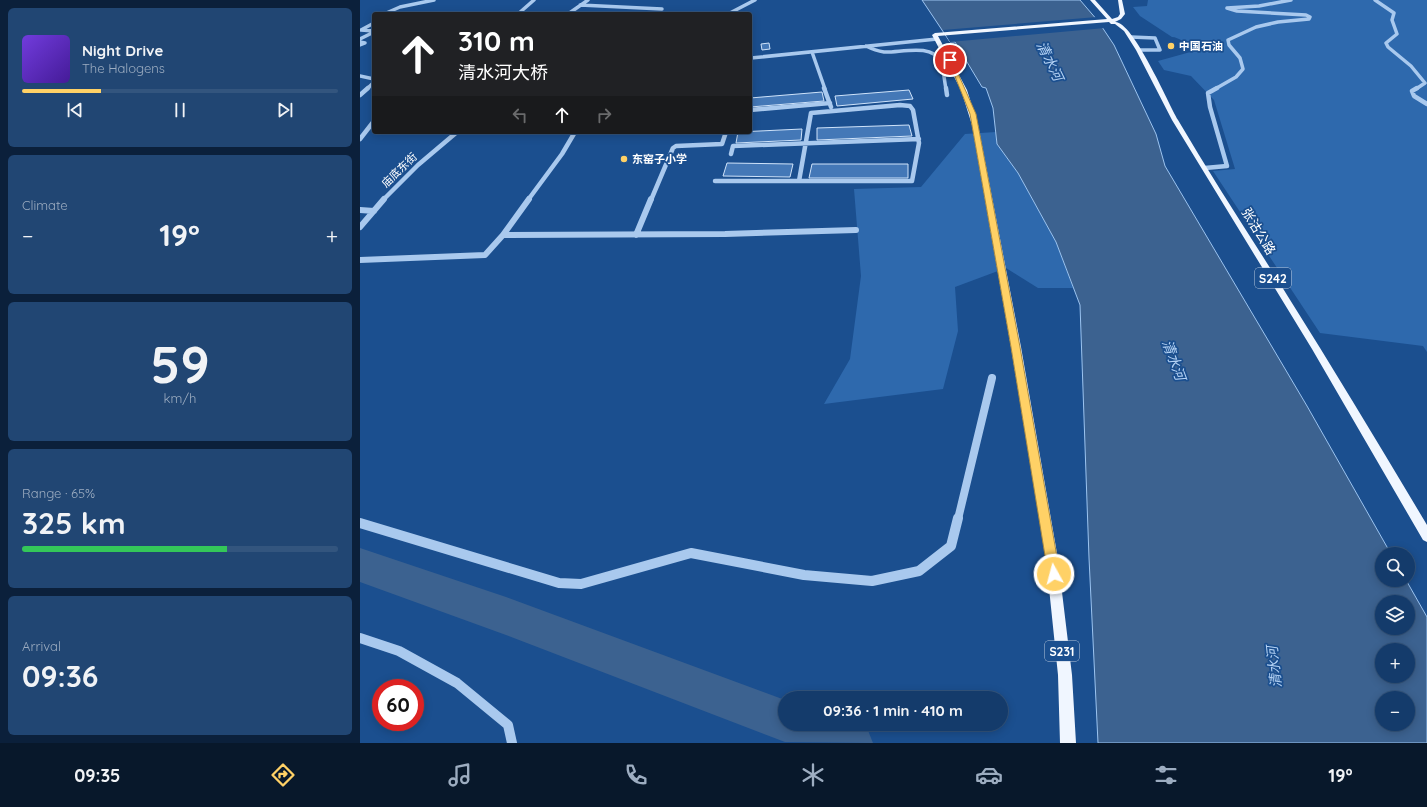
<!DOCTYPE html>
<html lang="en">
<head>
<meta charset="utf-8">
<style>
	:root { --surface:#143b6b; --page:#214673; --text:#f1f3f6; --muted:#9dadc1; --line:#33557e; --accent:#ffd166 }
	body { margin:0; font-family:Quicksand,"Noto Sans SC",sans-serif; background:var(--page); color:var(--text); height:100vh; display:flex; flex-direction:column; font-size:15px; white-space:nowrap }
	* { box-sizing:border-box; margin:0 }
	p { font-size:13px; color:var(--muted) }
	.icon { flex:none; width:22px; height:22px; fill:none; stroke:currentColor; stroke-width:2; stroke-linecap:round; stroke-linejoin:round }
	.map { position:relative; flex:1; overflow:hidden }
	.side { display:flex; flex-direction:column; gap:8px; padding:8px; background:#0b203b; width:360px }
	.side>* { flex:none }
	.hud { position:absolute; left:12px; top:12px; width:380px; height:122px; border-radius:4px; box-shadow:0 2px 10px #0003,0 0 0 1px var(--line); background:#202124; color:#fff; overflow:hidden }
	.controls { position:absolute; left:1015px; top:547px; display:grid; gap:8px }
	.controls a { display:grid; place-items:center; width:40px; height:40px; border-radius:50%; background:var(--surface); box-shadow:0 2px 10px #0003,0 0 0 1px var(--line); font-size:20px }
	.speed { position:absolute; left:12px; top:679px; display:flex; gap:8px; font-size:20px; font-weight:700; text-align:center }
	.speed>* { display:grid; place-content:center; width:52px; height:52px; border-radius:50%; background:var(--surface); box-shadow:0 2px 10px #0003,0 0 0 1px var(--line); line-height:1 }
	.speed .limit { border:6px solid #d22; background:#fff; color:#111 }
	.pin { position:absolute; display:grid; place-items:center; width:34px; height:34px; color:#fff; margin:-17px; border:2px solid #fff; border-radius:50%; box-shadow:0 1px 4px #0007 }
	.me { position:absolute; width:44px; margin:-22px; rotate:353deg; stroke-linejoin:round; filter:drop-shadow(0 0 3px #0008) }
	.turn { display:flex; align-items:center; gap:14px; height:84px; padding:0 20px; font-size:18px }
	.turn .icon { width:52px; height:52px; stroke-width:2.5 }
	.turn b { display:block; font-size:28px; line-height:34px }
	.lanes { display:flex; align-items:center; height:38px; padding:0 20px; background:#0003; justify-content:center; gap:20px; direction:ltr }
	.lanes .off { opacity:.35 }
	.big { font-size:30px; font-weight:700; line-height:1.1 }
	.side .tile { flex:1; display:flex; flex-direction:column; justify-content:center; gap:6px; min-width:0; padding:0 14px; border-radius:6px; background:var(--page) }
	.side .dial { align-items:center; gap:0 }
	.dial b { font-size:52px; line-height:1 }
	.song { display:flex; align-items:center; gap:12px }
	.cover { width:48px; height:48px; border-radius:6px; background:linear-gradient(135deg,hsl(260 70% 55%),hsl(260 70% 35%)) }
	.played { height:4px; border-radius:2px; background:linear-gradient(90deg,var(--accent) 25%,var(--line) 25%) }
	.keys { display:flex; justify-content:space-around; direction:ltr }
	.heat { display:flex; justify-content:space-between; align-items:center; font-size:22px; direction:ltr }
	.charge { height:6px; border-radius:3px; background:linear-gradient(90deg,#34c759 65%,var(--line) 0) }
	.trip { position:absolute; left:418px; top:691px; width:230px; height:40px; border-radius:20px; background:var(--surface); box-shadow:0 2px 10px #0003,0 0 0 1px var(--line); font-weight:700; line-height:40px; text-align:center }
	.tabs { display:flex; height:64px; justify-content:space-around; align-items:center; background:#08182b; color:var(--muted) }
	.tabs .icon { width:28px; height:28px }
	.tabs .selected { color:var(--accent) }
	.tabs b { font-size:18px; color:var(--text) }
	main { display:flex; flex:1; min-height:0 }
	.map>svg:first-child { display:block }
</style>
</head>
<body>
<main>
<section class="side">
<div class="tile">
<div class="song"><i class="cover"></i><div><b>Night Drive</b><p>The Halogens</p></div></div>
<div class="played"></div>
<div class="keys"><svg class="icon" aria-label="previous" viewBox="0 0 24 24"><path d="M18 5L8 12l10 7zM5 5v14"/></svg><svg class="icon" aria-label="pause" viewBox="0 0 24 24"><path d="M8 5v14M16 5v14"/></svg><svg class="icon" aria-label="next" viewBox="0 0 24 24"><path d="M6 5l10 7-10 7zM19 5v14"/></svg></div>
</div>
<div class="tile"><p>Climate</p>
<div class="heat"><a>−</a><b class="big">19°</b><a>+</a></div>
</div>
<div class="tile dial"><b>59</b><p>km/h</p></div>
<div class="tile"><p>Range · 65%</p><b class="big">325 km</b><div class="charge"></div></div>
<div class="tile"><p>Arrival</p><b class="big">09:36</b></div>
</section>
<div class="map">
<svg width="1067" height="743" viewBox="0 0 1067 743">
	<rect width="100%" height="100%" fill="#1b4f8f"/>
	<path fill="#2e69ad" d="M788,0H1067V352L1063,346L960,333L853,171L875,169L854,100L831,76L804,70L798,61L834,51V46C825,44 819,37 812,37L780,16L773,7L787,6Z
		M636,132L637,144L658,173L696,242L713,288H678L646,268L595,287L598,331L583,389L464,404L490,359L501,276L494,189L561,187L605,134Z"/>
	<path fill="#3c6290" stroke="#9cc4f0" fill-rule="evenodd" d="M562,0H720L738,21L754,45L796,134L805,166L947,406L1031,554H1022V580H1046L1067,617V743H738L729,558L720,305L696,242L658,173L637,144L633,108L626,88L622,87L595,42H590ZM1022,602H1048V628H1022ZM1022,650H1048V676H1022ZM1022,698H1048V724H1022Z"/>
	<path fill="#1b4f8f" d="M737,17L745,28L590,42L583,30Z"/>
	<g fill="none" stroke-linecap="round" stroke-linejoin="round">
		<path fill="#3c6290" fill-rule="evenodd" d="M0,548L146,597L425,700V724H498L507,728L513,743L425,742L146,635L0,582Z"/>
	</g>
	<path fill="#4478b7" stroke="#cfe3fa" d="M409,43L410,49L402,50L401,44Z
		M549,90L553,99L477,106L475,96Z
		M462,92L464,101L390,107V98Z
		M549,125L552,136L457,140V128Z
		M442,129L441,140L376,143L378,132Z
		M367,163L433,164L430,177L363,176Z
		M452,164H548V178H449Z"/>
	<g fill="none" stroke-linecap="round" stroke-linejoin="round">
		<path stroke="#a9c9ee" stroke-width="3.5" d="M1015,0L1034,13L1032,20L1037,34L1026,43L1028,47L1051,66L1065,83L1056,89
			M220,5L302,9
			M24,14L40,7L74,0
			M158,14L174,0
			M208,14L228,0
			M368,14L395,0
			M14,23L1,30L14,31
			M771,37L795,38L800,50H779
			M0,39L14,32
			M0,42L5,43L0,45
			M506,46C512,49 517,51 524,52C539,53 572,43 580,61C584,69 584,80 586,89
			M452,52L465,89
			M390,54L391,58L577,39
			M0,76L14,79
			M7,89L14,82
			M855,89L876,77L883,69L880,58L869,45L868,40L896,27L918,22L949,19L950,17L946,15L877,11L867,8L899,6L931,0"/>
		<path stroke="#a9c9ee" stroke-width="4.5" d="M464,88L471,107
			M586,88L587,95
			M1057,88L1052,91L1054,96L1067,104
			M0,95L8,88
			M540,105L550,106L553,110L559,143L552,181H439L451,113Z
			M390,110L470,103
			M0,139L14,121
			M371,154L373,146L559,139
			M845,168L867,166L850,107L848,93L857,88
			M355,181H439
			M23,200L58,165L97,132
			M168,200L202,154L215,132
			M291,200L313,148L316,146L362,144L366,132"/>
		<path stroke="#a9c9ee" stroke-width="6" d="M0,210L14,211
			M0,227L24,199
			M143,235L169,199
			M276,235L291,199
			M0,260L125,255L143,235L365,234L496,230"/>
		<path stroke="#a9c9ee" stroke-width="8" d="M598,519L632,378"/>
		<path stroke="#a9c9ee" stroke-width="10" d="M0,523L199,583L221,584L331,553L444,575L512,581L559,571L591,546L598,518
			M0,638L39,651L97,683L148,725L152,743"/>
		<path fill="#f0f6ff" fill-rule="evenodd" d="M730,0H735L752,19L758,17L760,14L758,0H762L765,14L761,19L755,22C773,21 808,103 818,120C853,180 891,237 927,295C975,371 1021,448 1067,525V542L1063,540L952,349L812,120L776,50L764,31L755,24H751L749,22L578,36L607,90L618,125L661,347L698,559L712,675L716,743H700L698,675L686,559L651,347L612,125L601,90L572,35L575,33L747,19Z"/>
	</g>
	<path fill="#ffd166" stroke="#a68842" d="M588,59L592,60L616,114L660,347L700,574L698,578L694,579L690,578L688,574L651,347L610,114Z"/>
	<g fill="#ffd166" stroke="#1b4f8f" stroke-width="1.5">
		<circle cx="811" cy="46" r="4"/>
		<circle cx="264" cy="159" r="4"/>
	</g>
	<g text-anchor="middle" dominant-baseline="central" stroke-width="3.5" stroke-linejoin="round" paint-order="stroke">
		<g font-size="11" font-weight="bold" fill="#fff" stroke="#1b4f8f" text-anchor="start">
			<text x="819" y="46">中国石油</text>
			<text x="272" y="159">东窑子小学</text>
		</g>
		<g font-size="11" fill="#fff" stroke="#1b4f8f">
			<text transform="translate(39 170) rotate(-44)">庙底东街</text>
		</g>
		<g fill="#1b4f8f" stroke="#bbcadd" stroke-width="1">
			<rect x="895" y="268" width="36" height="20" rx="3"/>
			<rect x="685" y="641" width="34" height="20" rx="3"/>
		</g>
		<g font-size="12" font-weight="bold" fill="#fff">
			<text x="913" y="278">S242</text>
			<text x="702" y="651">S231</text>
		</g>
		<g font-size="13" fill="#fff" stroke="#1b4f8f">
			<text transform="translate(899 231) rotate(59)">张沽公路</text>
		</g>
		<g font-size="14" font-style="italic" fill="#b5d3f5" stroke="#1b4f8f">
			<text transform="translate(690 61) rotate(64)">清水河</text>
			<text transform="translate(814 360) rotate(70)">清水河</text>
			<text transform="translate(914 667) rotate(-96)">清水河</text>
		</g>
	</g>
</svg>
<div class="controls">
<a><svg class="icon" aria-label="search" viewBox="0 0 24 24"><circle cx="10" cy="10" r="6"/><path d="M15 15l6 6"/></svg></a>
<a><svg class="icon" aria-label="layers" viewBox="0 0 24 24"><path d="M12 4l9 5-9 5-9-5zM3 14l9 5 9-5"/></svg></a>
<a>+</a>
<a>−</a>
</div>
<div class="speed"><div class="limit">60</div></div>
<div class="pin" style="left:590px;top:60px;background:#d93025"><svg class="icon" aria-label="arrive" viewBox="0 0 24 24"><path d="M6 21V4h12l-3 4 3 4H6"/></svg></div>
<svg class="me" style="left:694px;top:574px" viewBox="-20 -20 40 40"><circle r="17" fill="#ffd166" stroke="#fff" stroke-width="3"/><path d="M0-11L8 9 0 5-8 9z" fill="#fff"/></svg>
<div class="trip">09:36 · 1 min · 410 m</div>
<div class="hud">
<div class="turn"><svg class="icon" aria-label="ahead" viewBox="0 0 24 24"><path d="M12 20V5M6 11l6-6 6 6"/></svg><div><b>310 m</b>清水河大桥</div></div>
<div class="lanes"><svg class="icon off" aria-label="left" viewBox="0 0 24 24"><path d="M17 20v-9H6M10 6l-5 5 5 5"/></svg><svg class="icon" aria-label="ahead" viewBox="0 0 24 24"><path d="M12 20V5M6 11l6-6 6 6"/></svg><svg class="icon off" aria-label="right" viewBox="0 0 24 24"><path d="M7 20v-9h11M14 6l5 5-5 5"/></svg></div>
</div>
</div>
</main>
<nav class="tabs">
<b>09:35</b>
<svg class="icon selected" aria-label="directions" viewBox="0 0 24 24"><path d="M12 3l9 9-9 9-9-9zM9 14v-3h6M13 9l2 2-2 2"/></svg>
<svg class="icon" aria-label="music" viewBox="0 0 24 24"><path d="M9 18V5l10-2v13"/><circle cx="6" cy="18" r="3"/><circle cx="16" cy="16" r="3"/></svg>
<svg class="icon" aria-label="phone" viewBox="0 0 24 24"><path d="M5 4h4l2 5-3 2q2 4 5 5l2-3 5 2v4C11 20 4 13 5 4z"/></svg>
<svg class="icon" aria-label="climate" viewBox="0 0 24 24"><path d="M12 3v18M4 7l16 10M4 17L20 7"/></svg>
<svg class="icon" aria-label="car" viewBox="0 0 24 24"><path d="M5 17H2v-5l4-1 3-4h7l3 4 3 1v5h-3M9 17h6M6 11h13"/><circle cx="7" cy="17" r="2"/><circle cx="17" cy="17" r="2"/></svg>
<svg class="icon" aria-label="filters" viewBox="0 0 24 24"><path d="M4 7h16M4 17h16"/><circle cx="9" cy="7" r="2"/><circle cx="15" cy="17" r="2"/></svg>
<b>19°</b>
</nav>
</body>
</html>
